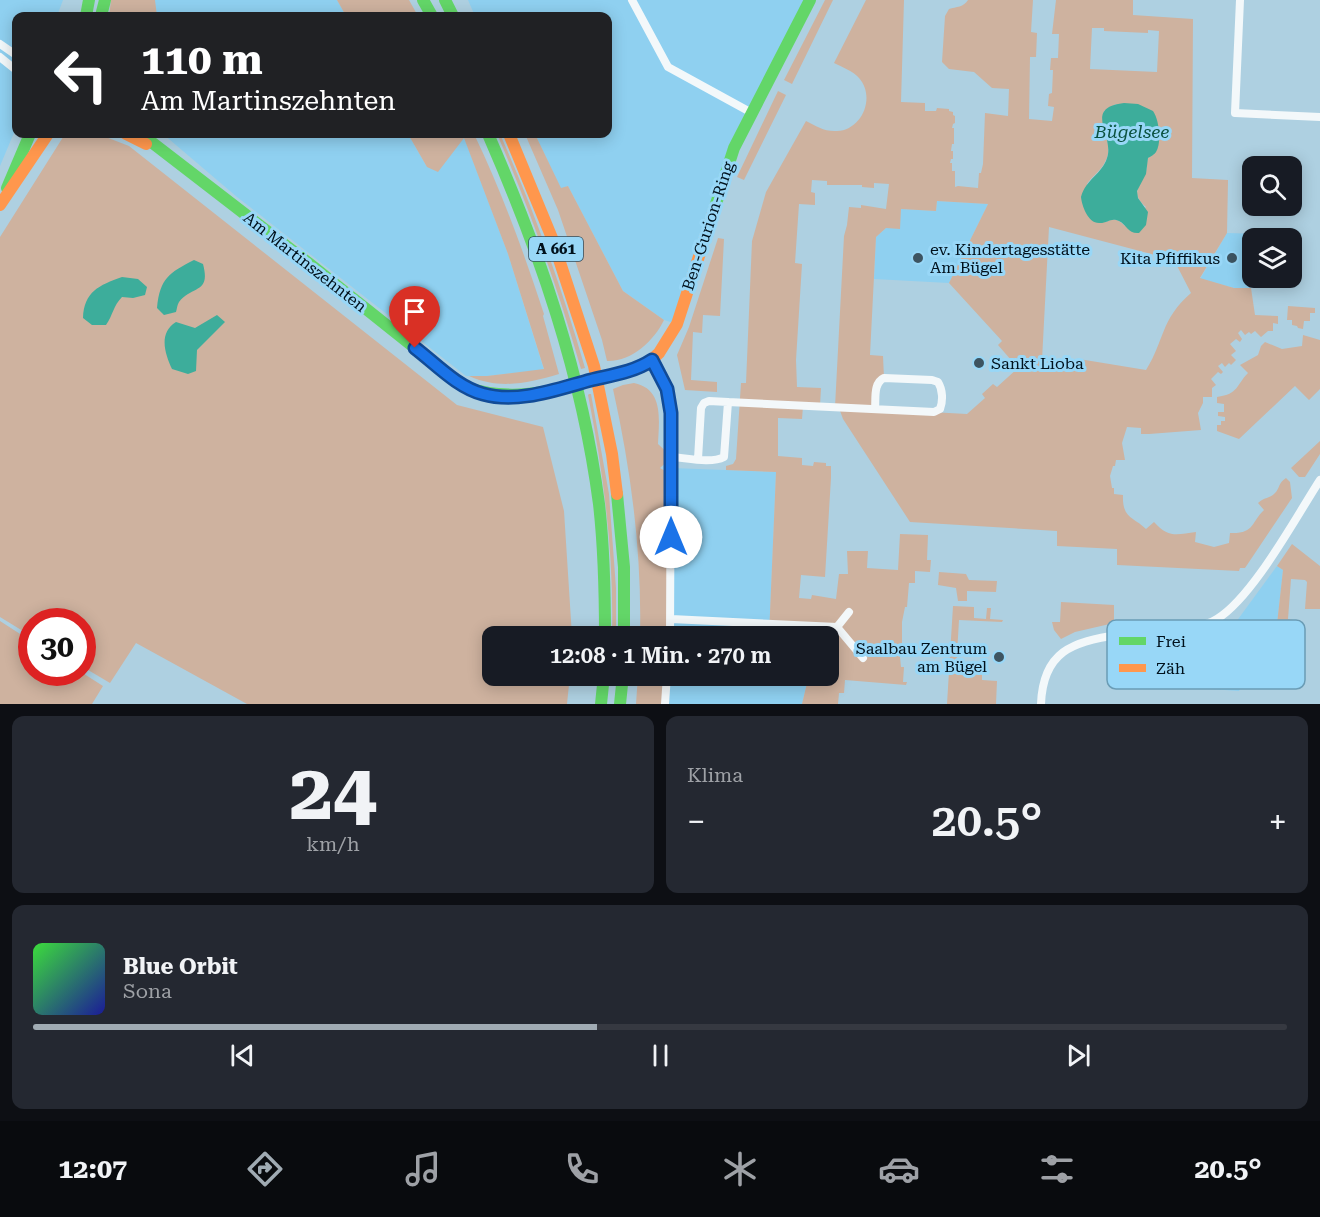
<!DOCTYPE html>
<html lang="de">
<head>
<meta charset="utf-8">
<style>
	:root { --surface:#171b24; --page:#242831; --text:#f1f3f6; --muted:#9ea1a6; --line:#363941; --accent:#a0abb3 }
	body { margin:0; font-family:"Roboto Serif",serif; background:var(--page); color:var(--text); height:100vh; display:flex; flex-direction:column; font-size:22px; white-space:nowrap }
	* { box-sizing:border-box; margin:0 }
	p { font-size:20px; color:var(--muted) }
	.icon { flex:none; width:33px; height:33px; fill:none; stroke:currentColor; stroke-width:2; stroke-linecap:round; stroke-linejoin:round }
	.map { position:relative; height:704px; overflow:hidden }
	.drawer { display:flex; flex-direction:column; gap:12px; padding:12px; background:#0d0f14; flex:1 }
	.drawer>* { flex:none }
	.hud { position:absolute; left:12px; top:12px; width:600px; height:126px; border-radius:12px; box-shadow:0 3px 15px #0003; background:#202124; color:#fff; overflow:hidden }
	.fabs { position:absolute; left:1242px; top:156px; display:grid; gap:12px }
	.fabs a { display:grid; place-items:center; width:60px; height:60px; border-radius:12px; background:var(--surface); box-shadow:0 3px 15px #0003; font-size:30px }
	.speed { position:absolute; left:18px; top:608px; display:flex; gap:12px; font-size:30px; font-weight:700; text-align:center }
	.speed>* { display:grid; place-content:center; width:78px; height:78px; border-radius:50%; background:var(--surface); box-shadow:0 3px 15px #0003; line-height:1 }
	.speed .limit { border:9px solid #d22; background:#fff; color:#111 }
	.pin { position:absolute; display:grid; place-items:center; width:51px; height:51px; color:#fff; margin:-62px -26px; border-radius:50% 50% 50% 0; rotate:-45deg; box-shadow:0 0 6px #0007 }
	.pin .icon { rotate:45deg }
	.me { position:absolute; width:66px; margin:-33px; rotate:0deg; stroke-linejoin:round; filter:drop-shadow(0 0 4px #0008) }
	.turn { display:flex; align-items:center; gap:21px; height:126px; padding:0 30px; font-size:27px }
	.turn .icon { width:78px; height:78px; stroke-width:2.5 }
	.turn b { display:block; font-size:42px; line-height:51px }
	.big { font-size:45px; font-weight:600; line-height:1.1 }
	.drawer .tile { flex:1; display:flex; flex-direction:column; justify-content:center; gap:9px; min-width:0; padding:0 21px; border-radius:12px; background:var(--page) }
	.drawer .dial { align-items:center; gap:0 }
	.dial b { font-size:78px; line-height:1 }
	.song { display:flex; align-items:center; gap:18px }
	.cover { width:72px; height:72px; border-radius:9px; background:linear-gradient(135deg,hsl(120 70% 55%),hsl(240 70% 35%)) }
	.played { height:6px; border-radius:3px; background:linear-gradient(90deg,var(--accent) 45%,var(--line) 45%) }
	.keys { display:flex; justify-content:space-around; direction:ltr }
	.heat { display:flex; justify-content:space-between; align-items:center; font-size:33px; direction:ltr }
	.drawer .tiles { flex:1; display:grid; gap:12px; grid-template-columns:1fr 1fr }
	.tile:last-child { grid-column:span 2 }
	.trip { position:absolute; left:482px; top:626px; width:357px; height:60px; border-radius:12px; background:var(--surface); box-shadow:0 3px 15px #0003; font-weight:600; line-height:60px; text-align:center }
	.tabs { display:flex; height:96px; justify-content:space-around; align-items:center; background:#090b0e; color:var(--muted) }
	.tabs .icon { width:42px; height:42px }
	.tabs .active { color:var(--accent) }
	.tabs b { font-size:27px; color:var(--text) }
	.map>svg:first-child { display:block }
</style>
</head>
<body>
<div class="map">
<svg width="1320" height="704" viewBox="0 0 1320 704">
	<rect width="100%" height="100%" fill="#aed0e1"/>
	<path fill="#8fd0f0" d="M0,0H63L57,16H16V128L0,166Z
		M142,0H337L346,16H140Z
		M468,0H810L734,148L677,324L664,320L623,291L568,186L561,189L535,134H608V16H475Z
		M163,134H408L427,167L464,137L508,254L544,370L487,376H466L237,197Z
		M937,201L988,204L949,283L874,279L876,237L886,228L901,209L936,211Z
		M1227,233L1262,234L1261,238H1252V278H1260L1259,280L1252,279L1251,288H1234L1200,279Z
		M672,468L776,472L769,636H670Z
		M1277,566L1283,570L1277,624L1292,626L1288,678L1270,686L1242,684L1239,691L1196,688L1236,622Z
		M667,675H815L807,683L802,704H665Z"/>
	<path fill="#ceb29f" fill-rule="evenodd" d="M111,0H155L157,16H109Z
		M337,0H409L418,16H346Z
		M825,0H833L792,84L784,80Z
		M866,0H904L901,102L925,103V111H936L937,108L949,109V111L953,112V115L955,116V123L953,124L952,128H954V144H952L951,151H953V159H951L950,163H952V171H955V187L958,186L978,188L979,173H981L983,164L985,113L1008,116L1009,89L992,88L974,72L949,69L942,62L945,16L949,9C956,7 964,7 968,0H1033L1031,32L1037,33L1036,57H1030L1029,119L1052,121L1054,107L1048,106L1049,94L1052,93L1053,70H1050L1051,58H1058L1059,34H1052L1056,0H1133V15L1193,19L1192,178L1228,180L1227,233L1200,278L1234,288H1251L1255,315L1278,316V324L1273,323V331H1268L1261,337L1255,331L1251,334L1249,332L1245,335L1241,330L1238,333L1242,339L1240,342L1236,339L1230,344L1236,351L1231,355L1236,360L1231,365L1229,363L1225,367L1222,363L1218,366L1223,372L1221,374L1218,372L1211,379L1216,385L1212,388V397H1203V403L1198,413L1201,430L1149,434H1141V428L1127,427L1122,443L1125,460H1116L1115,466H1113L1110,476L1112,488H1114V494L1123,495C1122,519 1134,517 1146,529L1154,522C1169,539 1178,534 1196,532L1195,542L1214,547L1229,543L1230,533C1255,534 1251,522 1264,510L1258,503C1264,497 1269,499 1275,493C1280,488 1278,483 1286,478L1290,482L1292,498L1245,568H1240L1239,571L1117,565V549L1057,546V531L910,522L843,419L839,408L835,407L844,236L847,225L849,207L861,208V205L886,209L889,184L874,183V188L862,187V185H827V181L812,180L811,192L815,193V205L799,204L795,263L802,264L796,360L797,387L821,388L820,406H803L802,419L778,418V456L802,458V465L813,466L814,462L826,463V466H831V478L825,577L801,575L799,598L811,599L812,595L836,599L839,574H848L847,551H868L867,568L898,570L900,534L928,535L927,560H931L930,572L915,571V583H909L907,607H905L902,622V655L900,657L901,667H904L903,682H907L906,685L845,680L844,693H839L838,704H802L807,683L815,675H828V662L839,651L835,647H828V636L787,633L786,636H769L776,472L726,470V466L733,464L736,459L741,383H746L752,241L766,192L806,121C816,126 825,132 837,131C862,130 876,97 859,78C853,71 842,67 834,63ZM1092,28H1104V31L1148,33V30L1159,31L1157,72L1090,69ZM1116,104L1155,153L1148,158C1147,161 1147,164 1147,167C1144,184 1127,191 1146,207L1125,226C1119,220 1114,217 1106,222L1087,184C1092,176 1101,171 1105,162C1115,144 1099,130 1104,111ZM937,201L988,204L949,283L1002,341L998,345L1018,368L997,387L993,384L982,394L985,398L967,414L875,409L879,380L884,378L883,356L870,355L876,237L886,228L900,229L901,209L936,211ZM1049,227L1174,260L1191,293C1160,320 1165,340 1146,370L1079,359L1042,360Z
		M778,91L786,95L744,180L737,177Z
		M65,134H98L129,146L457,405L543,427L564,511L572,636H492V675H570L567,704H247L136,643L110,683L83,667L82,621H32L31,636L0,617V237Z
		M408,134H474C502,192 524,253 544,314L543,316L559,374C528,383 500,390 469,376H487L544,369L508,254L464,138L438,172L427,167Z
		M497,134H500C534,210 562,288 585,368L581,369C558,288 530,210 497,134Z
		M525,134H535L561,188L568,186L623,291L664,320C654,341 631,362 607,361L602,340L558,210Z
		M718,238L724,239L720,316L703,315L702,333L693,332L691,380L717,382V392L685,390L677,355L689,327Z
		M1288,306L1315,308V313H1310V321H1304L1303,329L1298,328L1297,326L1292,325V320H1287Z
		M1303,335L1320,340V389L1309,400L1295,386L1239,439L1217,431V425H1221V421H1225V417L1218,416V412H1224V404L1217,403V397C1239,394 1236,385 1248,373L1240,365L1258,355L1261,346L1265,342L1282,349L1302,346Z
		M634,383C664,389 659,420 658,444L672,457L660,468L672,475L670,636H640C642,553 631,470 613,389L623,385Z
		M589,394H591L609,494L616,588V636H612C614,555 604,475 588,395Z
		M1320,441V454L1305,477H1299L1291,468Z
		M1292,544L1320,566V609H1305L1307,582L1305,580L1291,579L1288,619L1293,620L1292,626L1277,624L1283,570L1277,566Z
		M939,572L966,574L969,580L997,581L996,592L967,591V601H958L956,588L938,585Z
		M1061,602L1114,605V623L1075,632L1061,639L1054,630L1052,622H1060Z
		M953,606L974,607V618L986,619L987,608H991L990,619L1003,620L1002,622L959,620L956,671L982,672V680L997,681L996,704H947Z
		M0,621L31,641L32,672H81L103,686L92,704H0Z
		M638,675H667L665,704H636Z"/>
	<path fill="#3dad9b" d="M1124,103L1138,104L1153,111C1159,119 1162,143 1156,152C1155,154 1150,157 1148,158L1146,174L1137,191L1138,198L1148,212L1146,225L1139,233C1128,234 1127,225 1119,221C1111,217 1108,223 1100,223C1088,224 1082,206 1081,197C1086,179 1102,174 1107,158C1115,136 1082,108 1124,103Z
		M194,260L203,264C211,294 192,285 179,302C177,305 177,309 176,312L164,315L157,308C160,278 169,273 194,260Z
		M122,277L138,279L147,287L145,295L133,298L122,297C113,306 113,315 106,325H92L83,318C84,292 99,285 122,277Z
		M217,315L225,322L197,350L196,371L188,374L172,369C165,354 158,333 176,322L195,328Z"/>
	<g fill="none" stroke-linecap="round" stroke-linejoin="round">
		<path stroke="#f3f8fa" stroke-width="8" d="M632,0L668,67L752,113
			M1240,0L1235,113L1320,117
			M0,44L16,55
			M0,57L16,70
			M652,360L667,389L671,413L670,636
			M728,402C797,406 866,409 934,412L940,409C943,401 943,390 938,382L932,380L884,378C873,383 876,399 875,409
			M672,457C687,458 711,464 724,457L728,402L709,401L704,403L701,408L698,459
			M671,619L837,627L863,658
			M837,627L849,612
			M665,704L667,675
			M1041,704C1043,652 1072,641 1119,635C1137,634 1155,632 1174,630C1189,628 1204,627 1217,619C1253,597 1296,517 1320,480"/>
		<path stroke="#63d668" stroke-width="12" d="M423,0L432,16
			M445,0L453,16
			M86,16L89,0
			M101,16L105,0
			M141,134L311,265L464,387C498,398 528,396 562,388
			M488,134C540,253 582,374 599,504C604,548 605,592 605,636
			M7,188L30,134
			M714,210L734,148L810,0
			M617,494L624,567V636
			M601,704L604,675
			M620,704L623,675"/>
		<path stroke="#ff974d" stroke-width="12" d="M126,134L146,144
			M509,134L552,238L594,366L612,454L617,494
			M0,205L48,134
			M562,388L633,370L649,362L659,353L677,324L714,210"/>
	</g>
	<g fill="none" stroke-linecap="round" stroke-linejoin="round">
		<defs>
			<path id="route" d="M415,348C436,364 457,387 483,394C518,404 557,389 591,380C612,375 634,372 652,360L667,389L671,413V537"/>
		</defs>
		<use href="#route" stroke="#114b97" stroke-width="15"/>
		<use href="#route" stroke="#1a73e8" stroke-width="10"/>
	</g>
	<g fill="#3d5461" stroke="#98d7f7" stroke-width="2">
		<circle cx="918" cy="258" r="6"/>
		<circle cx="1232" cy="258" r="6"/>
		<circle cx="979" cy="363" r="6"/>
		<circle cx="999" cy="657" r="6"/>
	</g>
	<g text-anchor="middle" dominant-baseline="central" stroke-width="6" stroke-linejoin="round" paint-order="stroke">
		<rect fill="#98d7f7" stroke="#2e4c5e" stroke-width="1.5" x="529" y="237" width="54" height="24" rx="4.5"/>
		<g font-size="15" font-weight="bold" fill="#00111c">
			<text x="556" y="249">A 661</text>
		</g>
		<g font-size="16" fill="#00111c" stroke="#98d7f7">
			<text transform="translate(708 226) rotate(-72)">Ben-Gurion-Ring</text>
			<text transform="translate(305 262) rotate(38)">Am Martinszehnten</text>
		</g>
		<g font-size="16" fill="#00111c" stroke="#98d7f7" text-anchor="start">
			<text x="930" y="249">ev. Kindertagesstätte<tspan x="930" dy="18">Am Bügel</tspan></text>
			<text x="1220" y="258" text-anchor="end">Kita Pfiffikus</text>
			<text x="991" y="363">Sankt Lioba</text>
			<text x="987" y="648" text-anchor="end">Saalbau Zentrum<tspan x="987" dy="18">am Bügel</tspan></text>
		</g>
		<g font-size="18" font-style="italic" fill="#0b5240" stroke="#98d7f7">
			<text x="1132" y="131">Bügelsee</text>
		</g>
	</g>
	<rect x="1107" y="620" width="198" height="69" rx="9" fill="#98d7f7" stroke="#6a9cb5" stroke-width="1.5"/>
	<rect x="1119" y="637" width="27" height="8" fill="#63d668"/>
	<rect x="1119" y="664" width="27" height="8" fill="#ff974d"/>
	<g font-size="16" fill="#00111c">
		<text x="1156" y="647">Frei</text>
		<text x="1156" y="674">Zäh</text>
	</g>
</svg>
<div class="fabs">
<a><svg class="icon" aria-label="search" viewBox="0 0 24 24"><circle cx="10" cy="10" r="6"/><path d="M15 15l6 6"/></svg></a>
<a><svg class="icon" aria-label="layers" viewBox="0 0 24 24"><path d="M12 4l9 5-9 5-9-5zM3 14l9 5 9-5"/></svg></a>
</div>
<div class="speed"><div class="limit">30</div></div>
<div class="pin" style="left:415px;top:348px;background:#d93025"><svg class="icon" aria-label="arrive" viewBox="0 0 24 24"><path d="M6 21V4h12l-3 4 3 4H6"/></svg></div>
<svg class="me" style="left:671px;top:537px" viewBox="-20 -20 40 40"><circle r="19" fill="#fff"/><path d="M0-13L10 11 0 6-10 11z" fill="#1a73e8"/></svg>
<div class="trip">12:08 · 1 Min. · 270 m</div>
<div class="hud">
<div class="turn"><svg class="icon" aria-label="left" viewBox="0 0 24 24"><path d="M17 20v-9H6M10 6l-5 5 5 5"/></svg><div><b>110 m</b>Am Martinszehnten</div></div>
</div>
</div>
<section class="drawer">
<div class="tiles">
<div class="tile dial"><b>24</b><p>km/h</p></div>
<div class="tile"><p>Klima</p>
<div class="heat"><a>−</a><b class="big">20.5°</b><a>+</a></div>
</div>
<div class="tile">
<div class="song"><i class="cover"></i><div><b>Blue Orbit</b><p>Sona</p></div></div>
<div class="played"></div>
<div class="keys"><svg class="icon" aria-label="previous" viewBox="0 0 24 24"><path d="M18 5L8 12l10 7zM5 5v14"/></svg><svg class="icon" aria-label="pause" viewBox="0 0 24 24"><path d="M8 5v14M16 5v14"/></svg><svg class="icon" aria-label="next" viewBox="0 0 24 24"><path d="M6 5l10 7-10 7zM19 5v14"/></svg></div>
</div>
</div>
</section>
<nav class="tabs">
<b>12:07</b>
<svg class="icon active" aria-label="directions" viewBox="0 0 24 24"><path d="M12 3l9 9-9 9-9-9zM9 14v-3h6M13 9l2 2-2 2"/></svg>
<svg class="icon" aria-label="music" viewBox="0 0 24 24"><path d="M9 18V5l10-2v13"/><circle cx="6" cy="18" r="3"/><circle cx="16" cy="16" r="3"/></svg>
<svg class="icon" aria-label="phone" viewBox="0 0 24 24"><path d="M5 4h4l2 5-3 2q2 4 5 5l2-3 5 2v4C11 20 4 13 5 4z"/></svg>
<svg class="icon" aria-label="climate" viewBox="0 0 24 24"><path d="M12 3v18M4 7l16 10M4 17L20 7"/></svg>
<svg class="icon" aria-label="car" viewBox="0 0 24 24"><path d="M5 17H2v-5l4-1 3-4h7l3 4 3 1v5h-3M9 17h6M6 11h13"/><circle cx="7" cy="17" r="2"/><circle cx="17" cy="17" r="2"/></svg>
<svg class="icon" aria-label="filters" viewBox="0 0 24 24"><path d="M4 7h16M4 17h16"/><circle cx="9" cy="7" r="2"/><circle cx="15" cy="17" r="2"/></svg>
<b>20.5°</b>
</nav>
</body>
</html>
